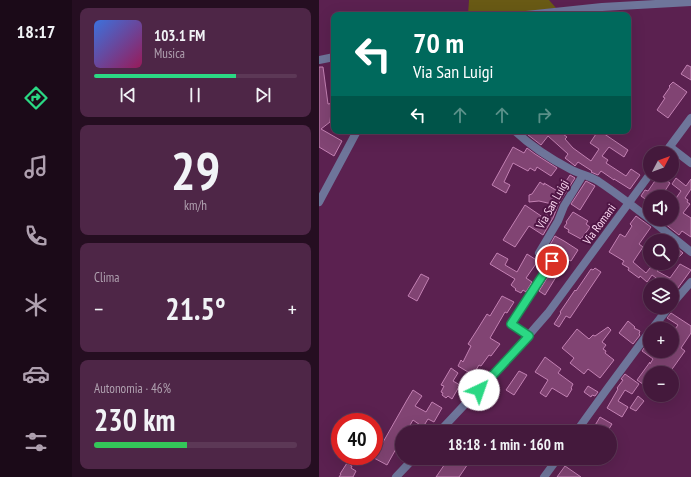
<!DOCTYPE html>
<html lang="it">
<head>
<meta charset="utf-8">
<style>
	:root { --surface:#44193c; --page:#4e2647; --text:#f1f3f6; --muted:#afa0af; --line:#5c3856; --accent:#2bd884 }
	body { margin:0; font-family:"PT Sans Narrow",sans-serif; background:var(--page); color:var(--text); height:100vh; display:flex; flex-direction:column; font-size:15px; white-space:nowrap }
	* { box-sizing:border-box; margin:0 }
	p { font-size:13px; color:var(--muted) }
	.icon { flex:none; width:22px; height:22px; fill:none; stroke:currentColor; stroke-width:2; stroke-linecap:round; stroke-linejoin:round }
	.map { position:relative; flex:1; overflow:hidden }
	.drawer { display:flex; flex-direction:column; gap:8px; padding:8px; background:#250e21; width:247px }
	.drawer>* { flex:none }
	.hud { position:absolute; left:12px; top:12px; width:300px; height:122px; border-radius:8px; box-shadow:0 4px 16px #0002,0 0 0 1px var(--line); background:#00695c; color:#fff; overflow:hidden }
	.needle { width:26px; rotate:49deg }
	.fabs { position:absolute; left:324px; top:146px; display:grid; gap:8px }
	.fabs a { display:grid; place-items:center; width:36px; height:36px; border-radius:50%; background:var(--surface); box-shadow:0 4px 16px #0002,0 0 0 1px var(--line); font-size:20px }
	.speed { position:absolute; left:12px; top:413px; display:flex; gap:8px; font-size:20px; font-weight:700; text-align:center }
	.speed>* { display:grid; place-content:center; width:52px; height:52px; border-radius:50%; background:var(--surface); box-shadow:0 4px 16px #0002,0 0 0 1px var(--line); line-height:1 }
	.speed .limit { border:6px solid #d22; background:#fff; color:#111 }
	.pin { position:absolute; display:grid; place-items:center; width:34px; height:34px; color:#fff; margin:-17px; border:2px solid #fff; border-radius:50%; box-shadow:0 1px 4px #0007 }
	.me { position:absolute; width:44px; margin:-22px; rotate:42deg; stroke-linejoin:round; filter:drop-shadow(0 0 3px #0008) }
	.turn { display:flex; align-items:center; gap:14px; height:84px; padding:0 16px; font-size:18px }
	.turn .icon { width:52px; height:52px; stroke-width:2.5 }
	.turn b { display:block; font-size:28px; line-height:34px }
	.lanes { display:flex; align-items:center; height:38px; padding:0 16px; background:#0003; justify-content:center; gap:20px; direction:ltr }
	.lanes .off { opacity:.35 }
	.big { font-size:30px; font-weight:700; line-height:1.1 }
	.drawer .card { flex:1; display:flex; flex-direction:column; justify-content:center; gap:6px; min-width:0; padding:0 14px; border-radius:8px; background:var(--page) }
	.drawer .dial { align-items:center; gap:0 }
	.dial b { font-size:52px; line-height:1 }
	.song { display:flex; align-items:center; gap:12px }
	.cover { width:48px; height:48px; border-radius:6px; background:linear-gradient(135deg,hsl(220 70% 55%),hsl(330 70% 35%)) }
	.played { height:4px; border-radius:2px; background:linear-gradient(90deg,var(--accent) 70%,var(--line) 70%) }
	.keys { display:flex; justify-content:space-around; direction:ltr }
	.heat { display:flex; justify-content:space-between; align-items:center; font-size:22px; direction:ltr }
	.charge { height:6px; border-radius:3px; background:linear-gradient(90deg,#34c759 46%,var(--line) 0) }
	.trip { position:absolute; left:76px; top:425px; width:222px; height:40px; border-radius:20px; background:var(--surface); box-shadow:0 4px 16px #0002,0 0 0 1px var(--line); font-weight:700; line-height:40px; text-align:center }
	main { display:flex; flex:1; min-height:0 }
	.tabs { display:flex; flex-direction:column; width:72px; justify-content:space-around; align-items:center; background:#1b0a18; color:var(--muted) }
	.tabs .icon { width:28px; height:28px }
	.tabs .current { color:var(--accent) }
	.tabs b { font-size:18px; color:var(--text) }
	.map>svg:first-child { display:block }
</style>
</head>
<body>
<main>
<nav class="tabs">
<b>18:17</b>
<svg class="icon current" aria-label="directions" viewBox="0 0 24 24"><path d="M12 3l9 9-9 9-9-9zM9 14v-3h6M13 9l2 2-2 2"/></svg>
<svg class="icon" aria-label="music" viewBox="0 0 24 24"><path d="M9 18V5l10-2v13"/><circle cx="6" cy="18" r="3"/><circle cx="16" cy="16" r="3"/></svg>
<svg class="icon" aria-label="phone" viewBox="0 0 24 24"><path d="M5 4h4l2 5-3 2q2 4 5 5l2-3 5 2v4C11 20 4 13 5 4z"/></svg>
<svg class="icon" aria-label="climate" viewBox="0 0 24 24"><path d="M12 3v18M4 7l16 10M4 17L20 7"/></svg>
<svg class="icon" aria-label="car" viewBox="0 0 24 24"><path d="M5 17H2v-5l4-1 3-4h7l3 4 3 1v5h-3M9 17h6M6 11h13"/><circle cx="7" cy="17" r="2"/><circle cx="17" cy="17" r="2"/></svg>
<svg class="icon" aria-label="filters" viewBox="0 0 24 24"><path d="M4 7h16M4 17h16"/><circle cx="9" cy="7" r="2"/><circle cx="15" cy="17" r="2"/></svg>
</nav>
<section class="drawer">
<div class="card">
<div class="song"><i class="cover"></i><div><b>103.1 FM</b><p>Musica</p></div></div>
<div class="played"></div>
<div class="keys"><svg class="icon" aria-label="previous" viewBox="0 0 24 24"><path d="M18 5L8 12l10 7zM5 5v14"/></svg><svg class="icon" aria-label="pause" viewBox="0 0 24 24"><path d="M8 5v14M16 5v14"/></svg><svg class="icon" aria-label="next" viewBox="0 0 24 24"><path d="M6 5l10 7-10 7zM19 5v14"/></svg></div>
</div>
<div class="card dial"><b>29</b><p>km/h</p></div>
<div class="card"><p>Clima</p>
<div class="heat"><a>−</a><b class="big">21.5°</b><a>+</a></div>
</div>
<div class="card"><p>Autonomia · 46%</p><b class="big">230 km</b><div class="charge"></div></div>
</section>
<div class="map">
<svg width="372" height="477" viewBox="0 0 372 477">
	<rect width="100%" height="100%" fill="#5b2150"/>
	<path fill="#695a15" d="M150,0H230L237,8L181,15H149Z"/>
	<path fill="#814473" stroke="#c381b3" d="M368,65L372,67V80L362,74Z
		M0,67H4L9,104L15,103V112L12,111L11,122L2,129L23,141L15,156L0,147Z
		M354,82L368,92L349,118L338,110L346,98L344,97L351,87L350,86Z
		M204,131H240L248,137L246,139L254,148L272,161L280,149L271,143L279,131H281L309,150L305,157L290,147L283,156L289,160L287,163L307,176L312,169L321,175L311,189L295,179V180L282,171L279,175L272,172L273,171L259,162L256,166L255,165L246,158L249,154L229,136L222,145Z
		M194,147L205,153L208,148L216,154L238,168L232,176L218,167L216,171L211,168L209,171L194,163L185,182L191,185L187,193L173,185Z
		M251,175L256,178L240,203L234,218L224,235L210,226L196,247L184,240L206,205L225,218L233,204L220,201L210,202V195L213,194L221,182L225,185V183L240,192Z
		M340,175L351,183L342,197H331V212L324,207L329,201L322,196L326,190L329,191Z
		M357,178L367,186L372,179V189L366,198L369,200L368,202L371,204L364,213L372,218V237L363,231L360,235L340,219H353V217L357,211L353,209V204L362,191L353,184Z
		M267,181L276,186L261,210L252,204Z
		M254,212L269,221L267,224L271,227L262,239L249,232L250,230L245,227L248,223L247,222Z
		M317,216L332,227L320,244L324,247L314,262L327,273L335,263H345L338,271L351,278L361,264L372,270L356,292L353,289V285H347L333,275L328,282L321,276L320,278L309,270L310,268L303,264L305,261L290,252L301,234L306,237L313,226L311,224Z
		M236,236L245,241L259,250L252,261L250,260L239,277H237L226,295L220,291L238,262L237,258L238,257L228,250Z
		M353,244L364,253L357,260L353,257Z
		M178,253L189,259L186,265L198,272L208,254L219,261L207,278L213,282L207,292L204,290L202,293L196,290L197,289L192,285L196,279L171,264Z
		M276,268L282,272L251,318L247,316L240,327L235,324L242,313L241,312L256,290L257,291L272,269L274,270Z
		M102,274L110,278L98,301L89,296Z
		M183,296L195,302L188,313L186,312L171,338L181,344L172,356L170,355L162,366L160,365L154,375L139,366L142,360L144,362L152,346L149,344L158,330L168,314L171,316Z
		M352,313L372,326V333L362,348L366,351L351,372L346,368L343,373H331V389L318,380L331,362V364L334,359L323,351L330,341L331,342V351H343L350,356L357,345L353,342V333L359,325L348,318Z
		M309,321L316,327L315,328L321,331L320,334L321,335L314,344L300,333Z
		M289,327L292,330L283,342L287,345L284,349L287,351L286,353L295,360L281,378L269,369L265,374L251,363L255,358L243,348L258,329L270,339L274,335L276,336Z
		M226,357L242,369L239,373L254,384L252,388L253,389L248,397L233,388L227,397L221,393L229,380L216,372Z
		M132,368L139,373L134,381L141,385L133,399L129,396L127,398L123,395L124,393L122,392L125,386L122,385Z
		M200,371L208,375L195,395L187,390Z
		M306,374L320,384L313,394L306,390L299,401L309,407L303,417L288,408L299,389L298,388L304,380L302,379Z
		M269,386L279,392L276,396L273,395L272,397L265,392Z
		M94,390L103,396L96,406L107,412L113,402L123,408L115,422L109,419L104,427L94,420L87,432H83V438L68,465L55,458L88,400Z
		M319,396L325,401L317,411L311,408Z
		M281,417L293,424L288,432H274L277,428L275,427Z
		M130,458H153L140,477H117Z
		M28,463L33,466L32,468L37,471L34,477H20L22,474H21Z
		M246,466L262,477H238Z"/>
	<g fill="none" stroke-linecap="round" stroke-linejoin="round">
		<path stroke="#6e759a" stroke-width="8" d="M207,15L283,7L372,2
			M0,60L15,57
			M196,131C213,147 230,158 251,169C260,174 271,176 279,181C312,203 342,228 372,252
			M351,147L372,163
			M0,202L38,131
			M353,304L372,282
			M333,329L350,307
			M210,336L192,324L233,261L220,253L239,221L245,206L264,175
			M257,432L288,389L331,331
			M225,477L239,458"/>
		<path stroke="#6e759a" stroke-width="8" d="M346,153L372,118
			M120,432L195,352L229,313L331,174
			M77,477L95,458"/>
	</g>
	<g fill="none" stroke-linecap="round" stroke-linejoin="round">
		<defs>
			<path id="route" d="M160,390L210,336L192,324L233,261"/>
		</defs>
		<use href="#route" stroke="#1c8c56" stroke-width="10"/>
		<use href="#route" stroke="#2bd884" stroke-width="7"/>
	</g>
	<g text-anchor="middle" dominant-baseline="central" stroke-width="4" stroke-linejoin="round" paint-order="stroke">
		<g font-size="12" fill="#fbd7f1" stroke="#4f1645">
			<text transform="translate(233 204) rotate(-61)">Via San Luigi</text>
			<text transform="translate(280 224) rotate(-54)">Via Romani</text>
		</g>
	</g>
</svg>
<div class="fabs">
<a><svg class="needle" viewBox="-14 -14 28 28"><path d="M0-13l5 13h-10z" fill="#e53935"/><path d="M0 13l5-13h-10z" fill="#afa0af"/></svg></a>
<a><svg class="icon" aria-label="sound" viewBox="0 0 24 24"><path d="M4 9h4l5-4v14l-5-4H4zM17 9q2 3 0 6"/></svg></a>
<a><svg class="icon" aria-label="search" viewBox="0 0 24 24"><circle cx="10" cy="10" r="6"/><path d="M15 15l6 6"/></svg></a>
<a><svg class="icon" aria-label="layers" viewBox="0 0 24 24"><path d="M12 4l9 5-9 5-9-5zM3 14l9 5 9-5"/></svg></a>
<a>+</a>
<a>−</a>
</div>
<div class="speed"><div class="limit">40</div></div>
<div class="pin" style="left:233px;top:261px;background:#d93025"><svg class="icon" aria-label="arrive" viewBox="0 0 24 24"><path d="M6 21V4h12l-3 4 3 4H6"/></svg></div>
<svg class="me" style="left:160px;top:390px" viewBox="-20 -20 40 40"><circle r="19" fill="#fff"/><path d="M0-13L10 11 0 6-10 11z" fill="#2bd884"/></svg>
<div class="trip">18:18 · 1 min · 160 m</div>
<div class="hud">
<div class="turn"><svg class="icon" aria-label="left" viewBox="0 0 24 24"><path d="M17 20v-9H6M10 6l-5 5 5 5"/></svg><div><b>70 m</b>Via San Luigi</div></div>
<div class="lanes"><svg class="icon" aria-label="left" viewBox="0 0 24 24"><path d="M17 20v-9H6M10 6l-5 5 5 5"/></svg><svg class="icon off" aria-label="ahead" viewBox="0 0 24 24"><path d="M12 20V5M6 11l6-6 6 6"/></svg><svg class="icon off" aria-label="ahead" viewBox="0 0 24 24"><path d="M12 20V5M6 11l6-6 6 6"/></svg><svg class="icon off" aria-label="right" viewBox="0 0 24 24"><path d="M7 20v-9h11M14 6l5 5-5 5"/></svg></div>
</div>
</div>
</main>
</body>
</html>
